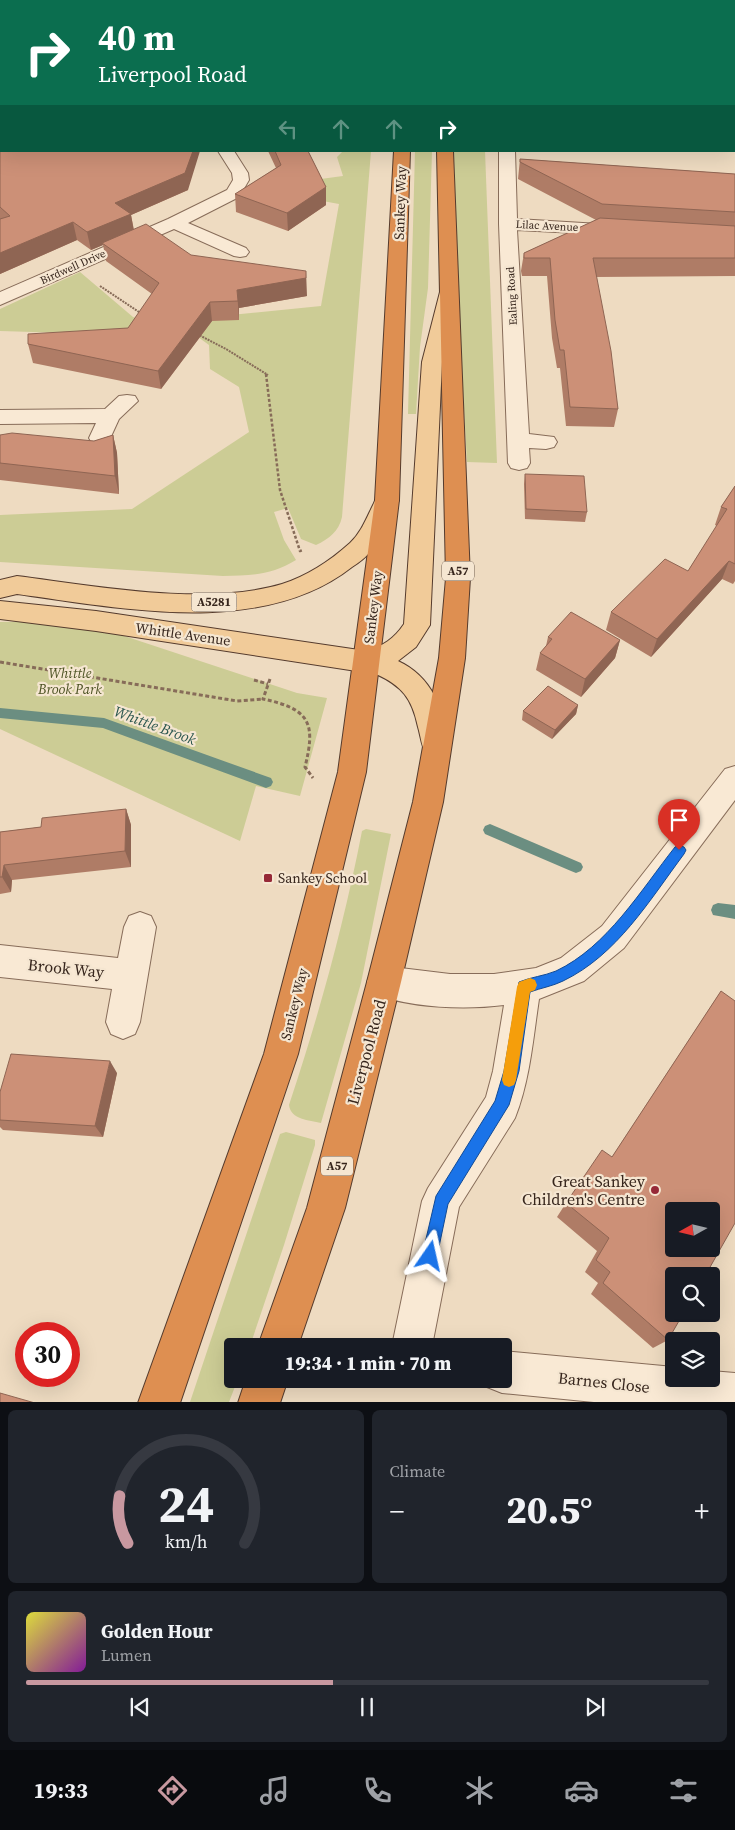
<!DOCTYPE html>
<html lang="en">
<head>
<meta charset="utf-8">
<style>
	:root { --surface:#171b24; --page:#20242c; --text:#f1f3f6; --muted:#9ea1a6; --line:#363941; --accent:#c898a0 }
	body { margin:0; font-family:"Source Serif 4",serif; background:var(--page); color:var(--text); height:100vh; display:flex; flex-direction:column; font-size:19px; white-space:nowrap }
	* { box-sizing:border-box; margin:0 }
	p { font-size:16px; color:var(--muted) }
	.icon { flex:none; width:28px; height:28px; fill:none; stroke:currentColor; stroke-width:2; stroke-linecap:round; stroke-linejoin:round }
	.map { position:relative; height:1402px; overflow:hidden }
	.side { display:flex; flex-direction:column; gap:8px; padding:8px; background:#0d0f14; flex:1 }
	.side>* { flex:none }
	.top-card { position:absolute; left:0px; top:0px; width:735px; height:152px; box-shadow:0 5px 20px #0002; background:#0b6e4f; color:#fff; overflow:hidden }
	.needle { width:32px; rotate:262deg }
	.tools { position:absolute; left:665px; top:1202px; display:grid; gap:10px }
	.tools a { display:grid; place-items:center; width:55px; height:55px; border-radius:5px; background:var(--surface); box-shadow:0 5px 20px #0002; font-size:25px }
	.speed { position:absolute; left:15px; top:1322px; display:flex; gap:10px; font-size:25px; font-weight:700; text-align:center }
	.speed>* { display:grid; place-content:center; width:65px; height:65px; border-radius:50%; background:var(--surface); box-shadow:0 5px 20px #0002; line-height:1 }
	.speed .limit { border:8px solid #d22; background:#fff; color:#111 }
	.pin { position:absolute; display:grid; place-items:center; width:42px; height:42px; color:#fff; margin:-51px -21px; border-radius:50% 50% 50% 0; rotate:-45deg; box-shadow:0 0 5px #0007 }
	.pin .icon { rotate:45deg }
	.me { position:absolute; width:55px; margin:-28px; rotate:11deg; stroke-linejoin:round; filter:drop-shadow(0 0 4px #0008) }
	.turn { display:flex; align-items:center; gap:18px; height:105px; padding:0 15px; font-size:22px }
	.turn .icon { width:65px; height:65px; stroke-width:2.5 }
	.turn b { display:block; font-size:35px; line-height:42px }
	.lanes { display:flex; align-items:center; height:48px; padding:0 15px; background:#0003; justify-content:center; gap:25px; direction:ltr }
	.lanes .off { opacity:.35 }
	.big { font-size:38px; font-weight:800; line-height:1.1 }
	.side .card { flex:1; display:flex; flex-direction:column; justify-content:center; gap:8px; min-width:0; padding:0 18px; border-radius:8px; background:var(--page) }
	.side .dial { align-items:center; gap:0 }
	.dial svg { height:130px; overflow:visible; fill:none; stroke:var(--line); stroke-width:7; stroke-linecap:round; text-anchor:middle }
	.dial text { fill:var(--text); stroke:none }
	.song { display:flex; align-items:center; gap:15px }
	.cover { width:60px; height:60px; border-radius:8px; background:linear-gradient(135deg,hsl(60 70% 55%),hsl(290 70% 35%)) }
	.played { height:5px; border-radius:2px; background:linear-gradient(90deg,var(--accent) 45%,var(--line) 45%) }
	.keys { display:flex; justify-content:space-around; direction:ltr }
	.heat { display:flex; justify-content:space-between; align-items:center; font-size:28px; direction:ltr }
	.side .tiles { flex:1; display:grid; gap:8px; grid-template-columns:1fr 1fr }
	.card:last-child { grid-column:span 2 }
	.trip { position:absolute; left:224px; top:1338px; width:288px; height:50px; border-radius:5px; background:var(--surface); box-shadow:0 5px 20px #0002; font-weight:800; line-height:50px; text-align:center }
	.tabs { display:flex; height:80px; justify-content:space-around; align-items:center; background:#090b0e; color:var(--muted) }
	.tabs .icon { width:35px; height:35px }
	.tabs .on { color:var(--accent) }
	.tabs b { font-size:22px; color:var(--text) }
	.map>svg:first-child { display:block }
</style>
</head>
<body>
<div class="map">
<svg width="735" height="1403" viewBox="0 0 735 1403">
	<rect width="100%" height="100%" fill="#eedbc1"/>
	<path fill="#cccc95" d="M343,151H371L342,517C339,531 329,539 316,545L301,539L288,508L274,512L284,540L296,560C272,575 250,576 223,576L0,562V515L132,509L249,432L239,387L210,369L209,345L198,337L0,331V309L80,272L133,317L150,323L321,306L339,204L290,195L283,184L343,176L337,157Z
		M415,151H432L428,288L420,347L416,414H408Z
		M454,151H485L497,463L467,462L457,283Z
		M79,621L297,693L327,698L300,796L256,786L240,841L0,729V622Z
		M366,829L391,834L361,983L321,1123C309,1120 291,1120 289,1105C319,1015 344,924 362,831Z
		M286,1132L315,1140V1145L284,1245L250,1346H232V1379H238L229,1402H190L280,1134Z"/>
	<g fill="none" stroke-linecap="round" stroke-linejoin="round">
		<path fill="#6b8e81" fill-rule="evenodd" d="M0,708L104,718L271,778L273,782L271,786L266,788L103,728L0,718Z
			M490,824L581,863L583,867L581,871L576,873L571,871L485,834L483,830L485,826Z
			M718,903L735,905V919L713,915L711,910L713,905Z"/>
		<defs>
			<path id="minor" d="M493,0H506V1H493Z
				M218,151H234L248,173L249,180L239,197L188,223L246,248L249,252L246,256L240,257L234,256L174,229L0,305V292L168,219L227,190L233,180L232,173Z
				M499,151H515L517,219L616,225L622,226L625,230L622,234L616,235L517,230L529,434L554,437L557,442L554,447L546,449L529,448L530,463L527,468L519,470L511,468L508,463L499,224Z
				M127,395L135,396L138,401L119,419L108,443L100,445L92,443L89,438L96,423L0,424V410L105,409L119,396Z
				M735,766V800L624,948L584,981L539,999C533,1039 530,1080 515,1118L459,1207L432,1346H392L422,1201L428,1188L486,1097L493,1071L504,1005C465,1010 409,1008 372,993L367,982L372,971L384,966L450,974H494L536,968L561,958L602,926L725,769Z
				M140,912L151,916L156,927L140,1022L135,1034L123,1039L111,1034L106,1022L112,989L0,977V945L118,958L124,927L129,916Z
				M502,1351L674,1367V1379H711V1371L735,1373V1403H604L502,1393L487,1387L484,1379H502Z"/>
			<path id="major" d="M449,286L456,288L458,292L442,362L430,625L416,647L398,661C433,677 443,710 450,746L446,754L436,758L426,754C421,745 421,737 418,727C412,698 402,686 376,674L96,631L0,619V601L96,611L366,651C383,646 394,639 404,624L422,362L440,292L442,288Z
				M387,492L395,494L399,500C391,518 383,538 369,553C364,559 358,563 352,567C262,638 121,608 17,594L0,598V580L17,576C96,586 205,607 282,584C307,576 330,561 350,543C364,530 369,510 379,494Z"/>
			<path id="highway" d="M403,0H415V1H403Z
				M442,0H454V1H442Z
				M394,151H410L399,500L366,772L298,1054L180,1403H138L264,1054L338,772L375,500Z
				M437,151H453L470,578L465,658L443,802L401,982L345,1208L298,1346H258L307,1208L367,982L413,802L439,658L446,578Z
				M246,1379H288L280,1403H238Z"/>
		</defs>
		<use href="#minor" stroke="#876c59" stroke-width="2"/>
		<use href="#major" stroke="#553b2d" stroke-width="2"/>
		<use href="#highway" stroke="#553b2d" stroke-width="2"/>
		<path stroke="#876c59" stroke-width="2" stroke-dasharray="2 1" stroke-linecap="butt" d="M100,286L142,314
			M197,334L226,349L268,375"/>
		<path stroke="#876c59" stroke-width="2.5" stroke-dasharray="3 2" stroke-linecap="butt" d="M266,374L280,490L300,551L303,550"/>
		<path stroke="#876c59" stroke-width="3" stroke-dasharray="4 2.5" stroke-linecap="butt" d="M0,662L237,701L263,699
			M270,679L263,699C310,709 316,723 305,767L313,778
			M254,680L268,684"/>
		<use href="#minor" fill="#f9e9d4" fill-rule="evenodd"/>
		<use href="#major" fill="#f1cb99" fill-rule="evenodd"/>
		<use href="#highway" fill="#de8f51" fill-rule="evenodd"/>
	</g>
	<path fill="#af7c66" d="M0,0L188,190L131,215L134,230L191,255L307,296L239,308V320L212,321L161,389L33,363L28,344L128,328L152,294L106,261L103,245L91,250L77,240L0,274Z
		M206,0H309V1H208Z
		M522,0H735V135H734V1H522Z
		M268,151H308L326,187V205L288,231L236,212L235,194L276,168Z
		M520,159L735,174V276L596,277L618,409L614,427L566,426L560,368H557L552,338L547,276H522L521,271L524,253L596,220L518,179Z
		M0,435L94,441L113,435L117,453L119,494L0,480Z
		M525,474L587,512L585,522L525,519L524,484Z
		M735,486V581L733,584L722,579L651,657L606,630L611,612L688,571L717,526L715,525L721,507Z
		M548,637L620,640L615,658L581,697L536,670L540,653L546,646Z
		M578,705L576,714L552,739L522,720L523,711Z
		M126,809L131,825V867L12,880L11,892L0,894V832L41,827Z
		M721,991L668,1340L653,1348L591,1294L598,1283L585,1272L597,1251L557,1217L566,1203L612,1157Z
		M117,1073L103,1137L3,1130L0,1127V1092Z"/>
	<path fill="#8f6553" d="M248,0H309V1H242Z
		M193,151H200L188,190L131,215L134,232L102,243L103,245L91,250L87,232L115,203Z
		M326,187V205L288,231L287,213Z
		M73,222L77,240L0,274V253Z
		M306,271L307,296L239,308V320L237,290Z
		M210,302L212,321L161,389L158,371Z
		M113,435L117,453L119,494L115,476Z
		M729,561L722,579L651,657L657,639Z
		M620,640L615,658L581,697L585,679Z
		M578,705L576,714L552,739L555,730Z
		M126,809L131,825V867L125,851Z
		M4,865L12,880L11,892L2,877Z
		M110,1061L117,1073L103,1137L95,1126Z"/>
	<path fill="#cc9077" stroke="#8f6553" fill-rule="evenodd" d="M0,0H112V1H1V151H193L185,173L115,203L131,214L87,232L73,222L0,253V219L10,216L0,207Z
		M237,0H248L242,1H239Z
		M528,0H735V119H734V1H530Z
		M275,151H308L326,187L287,213L235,194L281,165Z
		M520,159L735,174V212L602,204L520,162Z
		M600,218L735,226V258H593L611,351L618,409L570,407L564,350H560L555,320L550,258H524V253Z
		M146,224L191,255L306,271V278L237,290L238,301L210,302L158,371L28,344V334L128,328L159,283L102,243Z
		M12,433L94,441L113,435L115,476L0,463V435Z
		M525,474L584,476L587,512L526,509Z
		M735,486V564L729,561L657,639L611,612L665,559L688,571L727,509L721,507Z
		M571,612L620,640L585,679L540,653L552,639L548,637Z
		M548,686L578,705L555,730L523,711Z
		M126,809L125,851L4,865L2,877H0V832L41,827L42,818Z
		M721,991L735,1001V1223L705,1276H674V1314H683L668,1340L603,1283L610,1272L596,1260L609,1238L566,1203L602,1150L612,1157ZM674,1211H711V1249H674Z
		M11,1054L110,1061L95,1126L0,1120V1092Z
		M0,1393L35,1403H0Z"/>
	<path fill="#1a73e8" stroke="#114b97" d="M679,845L684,847L686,850L684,854C649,901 617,955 563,981C553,986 541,988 530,992L519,1071L509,1105L448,1204L436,1261L430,1264L425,1261L422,1256L436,1196L495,1101L504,1071L519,982C531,977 544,976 556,971C607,947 641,890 675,847Z"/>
	<path fill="#f59e0b" d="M530,978L535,980L537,985L535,990L530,992L516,1080L514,1085L509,1087L504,1085L502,1080L517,987L519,982Z"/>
	<g fill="#962937" stroke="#f5e6d1" stroke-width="2">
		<rect x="263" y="873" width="10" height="10" rx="2.5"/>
		<circle cx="655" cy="1190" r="5"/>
	</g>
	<g text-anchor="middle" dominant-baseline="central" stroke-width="4.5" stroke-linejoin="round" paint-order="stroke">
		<g font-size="11" fill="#37261d" stroke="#f5e6d1">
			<text transform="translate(547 226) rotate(3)">Lilac Avenue</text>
			<text transform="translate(73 267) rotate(-24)">Birdwell Drive</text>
			<text transform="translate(512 296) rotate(-93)">Ealing Road</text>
		</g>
		<g fill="#f5e6d1" stroke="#706053" stroke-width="1">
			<rect x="442" y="561.5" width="32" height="19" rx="4"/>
			<rect x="191.5" y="592.5" width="45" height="19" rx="4"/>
			<rect x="321" y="1156.5" width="32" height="19" rx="4"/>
		</g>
		<g font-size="12" font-weight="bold" fill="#37261d">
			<text x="458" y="571">A57</text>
			<text x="214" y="602">A5281</text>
			<text x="337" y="1166">A57</text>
		</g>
		<g font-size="14" fill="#37261d" stroke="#f5e6d1">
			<text transform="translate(400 203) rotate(-88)">Sankey Way</text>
			<text transform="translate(373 607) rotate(-83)">Sankey Way</text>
			<text transform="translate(183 634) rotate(8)">Whittle Avenue</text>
			<text transform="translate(294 1004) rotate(-76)">Sankey Way</text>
		</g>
		<g font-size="14" font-style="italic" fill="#4d5324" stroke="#f5e6d1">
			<text x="70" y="673">Whittle<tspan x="70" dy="16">Brook Park</tspan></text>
		</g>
		<g font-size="14" fill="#37261d" stroke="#f5e6d1" text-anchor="start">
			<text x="278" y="878">Sankey School</text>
		</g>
		<g font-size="15" font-style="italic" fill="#2c574f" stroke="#f5e6d1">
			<text transform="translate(155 725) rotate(20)">Whittle Brook</text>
		</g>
		<g font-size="16" fill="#37261d" stroke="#f5e6d1">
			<text transform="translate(66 968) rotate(6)">Brook Way</text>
			<text transform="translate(366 1052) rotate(-75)">Liverpool Road</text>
			<text transform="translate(604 1382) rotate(6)">Barnes Close</text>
		</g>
		<g font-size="16" fill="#37261d" stroke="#f5e6d1" text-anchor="end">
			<text x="645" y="1181">Great Sankey<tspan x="645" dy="18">Children's Centre</tspan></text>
		</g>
	</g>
</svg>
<div class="tools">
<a><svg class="needle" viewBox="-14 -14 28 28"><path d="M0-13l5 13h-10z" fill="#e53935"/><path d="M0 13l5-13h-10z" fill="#9ea1a6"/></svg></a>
<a><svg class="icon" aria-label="search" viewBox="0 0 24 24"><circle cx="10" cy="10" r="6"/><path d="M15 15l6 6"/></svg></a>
<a><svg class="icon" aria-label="layers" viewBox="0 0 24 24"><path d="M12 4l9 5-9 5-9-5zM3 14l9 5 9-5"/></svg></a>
</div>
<div class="speed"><div class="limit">30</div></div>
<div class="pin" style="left:679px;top:850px;background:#d93025"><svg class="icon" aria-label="arrive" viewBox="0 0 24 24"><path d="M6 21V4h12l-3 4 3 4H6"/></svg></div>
<svg class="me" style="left:430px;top:1256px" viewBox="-20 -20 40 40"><path d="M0-17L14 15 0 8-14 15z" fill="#1a73e8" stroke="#fff" stroke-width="4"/></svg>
<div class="trip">19:34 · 1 min · 70 m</div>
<div class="top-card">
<div class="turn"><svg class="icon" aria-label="right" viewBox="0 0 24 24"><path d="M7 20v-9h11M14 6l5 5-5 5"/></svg><div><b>40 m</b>Liverpool Road</div></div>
<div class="lanes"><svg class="icon off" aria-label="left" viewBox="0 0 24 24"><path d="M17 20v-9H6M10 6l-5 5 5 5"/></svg><svg class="icon off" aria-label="ahead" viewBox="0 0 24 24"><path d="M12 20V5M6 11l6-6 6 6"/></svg><svg class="icon off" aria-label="ahead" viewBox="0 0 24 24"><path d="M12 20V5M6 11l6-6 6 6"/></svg><svg class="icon" aria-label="right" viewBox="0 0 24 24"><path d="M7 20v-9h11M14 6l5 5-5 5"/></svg></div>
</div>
</div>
<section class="side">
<div class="tiles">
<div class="card dial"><svg viewBox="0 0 100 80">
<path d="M14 69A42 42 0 1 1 86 69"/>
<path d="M14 69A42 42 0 0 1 9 40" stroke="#c898a0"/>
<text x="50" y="56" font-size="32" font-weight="700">24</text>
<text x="50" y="72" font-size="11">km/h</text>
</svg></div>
<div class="card"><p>Climate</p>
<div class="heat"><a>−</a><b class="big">20.5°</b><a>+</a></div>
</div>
<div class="card">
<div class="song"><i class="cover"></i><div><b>Golden Hour</b><p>Lumen</p></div></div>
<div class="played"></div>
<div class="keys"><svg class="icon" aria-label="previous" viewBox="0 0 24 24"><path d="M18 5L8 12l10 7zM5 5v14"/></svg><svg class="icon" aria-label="pause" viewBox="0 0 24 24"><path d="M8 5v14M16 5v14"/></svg><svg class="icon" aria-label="next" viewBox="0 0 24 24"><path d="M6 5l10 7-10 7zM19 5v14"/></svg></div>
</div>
</div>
</section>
<nav class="tabs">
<b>19:33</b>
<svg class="icon on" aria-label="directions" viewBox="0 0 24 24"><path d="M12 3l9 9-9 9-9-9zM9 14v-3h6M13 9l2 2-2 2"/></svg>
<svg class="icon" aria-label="music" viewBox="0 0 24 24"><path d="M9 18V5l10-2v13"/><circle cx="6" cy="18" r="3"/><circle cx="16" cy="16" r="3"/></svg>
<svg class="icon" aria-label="phone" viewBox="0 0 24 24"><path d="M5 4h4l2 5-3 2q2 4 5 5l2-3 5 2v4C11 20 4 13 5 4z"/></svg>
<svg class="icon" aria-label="climate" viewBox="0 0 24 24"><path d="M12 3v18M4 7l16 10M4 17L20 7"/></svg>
<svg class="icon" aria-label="car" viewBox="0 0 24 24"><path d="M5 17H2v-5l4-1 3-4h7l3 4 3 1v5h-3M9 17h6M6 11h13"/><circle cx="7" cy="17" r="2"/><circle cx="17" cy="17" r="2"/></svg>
<svg class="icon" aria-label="filters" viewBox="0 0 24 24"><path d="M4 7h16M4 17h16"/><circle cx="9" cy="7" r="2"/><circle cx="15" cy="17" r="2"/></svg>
</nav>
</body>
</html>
